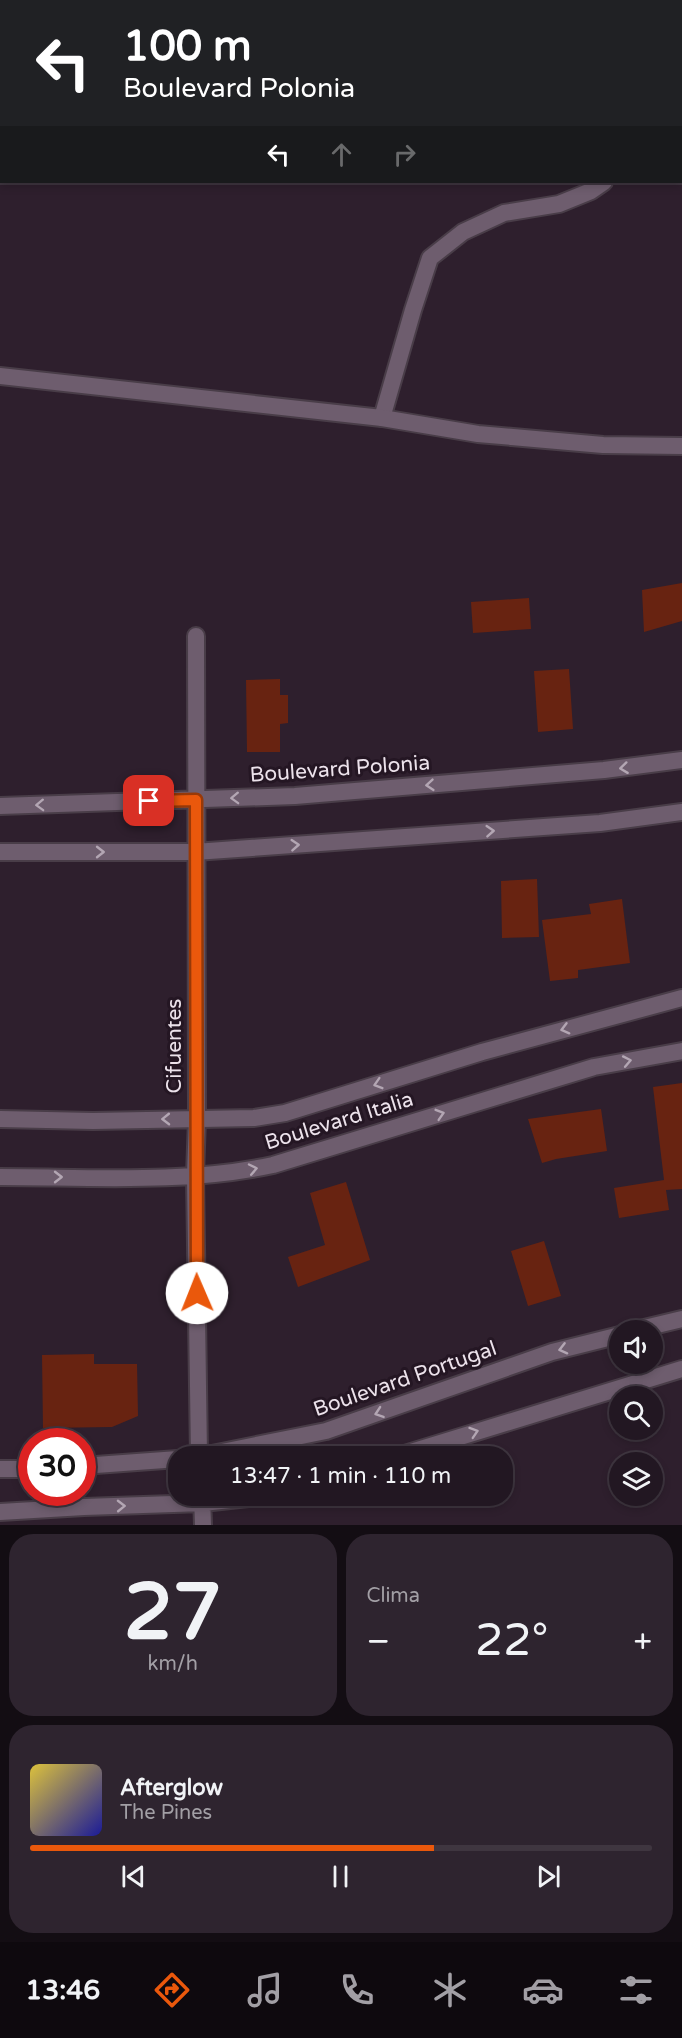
<!DOCTYPE html>
<html lang="es">
<head>
<meta charset="utf-8">
<style>
	:root { --surface:#221722; --page:#2e242f; --text:#f1f3f6; --muted:#a29fa5; --line:#3f3640; --accent:#ea580c }
	body { margin:0; font-family:"Varela Round",sans-serif; background:var(--page); color:var(--text); height:100vh; display:flex; flex-direction:column; font-size:22px; white-space:nowrap }
	* { box-sizing:border-box; margin:0 }
	p { font-size:20px; color:var(--muted) }
	.icon { flex:none; width:33px; height:33px; fill:none; stroke:currentColor; stroke-width:2; stroke-linecap:round; stroke-linejoin:round }
	.map { position:relative; height:1525px; overflow:hidden }
	.side { display:flex; flex-direction:column; gap:9px; padding:9px; background:#130d13; flex:1 }
	.side>* { flex:none }
	.hud { position:absolute; left:0px; top:0px; width:682px; height:183px; box-shadow:0 3px 9px #0003,0 0 0 2px var(--line); background:#202124; color:#fff; overflow:hidden }
	.controls { position:absolute; left:609px; top:1320px; display:grid; gap:12px }
	.controls a { display:grid; place-items:center; width:54px; height:54px; border-radius:50%; background:var(--surface); box-shadow:0 3px 9px #0003,0 0 0 2px var(--line); font-size:30px }
	.speed { position:absolute; left:18px; top:1428px; display:flex; gap:12px; font-size:30px; font-weight:700; text-align:center }
	.speed>* { display:grid; place-content:center; width:78px; height:78px; border-radius:50%; background:var(--surface); box-shadow:0 3px 9px #0003,0 0 0 2px var(--line); line-height:1 }
	.speed .limit { border:9px solid #d22; background:#fff; color:#111 }
	.pin { position:absolute; display:grid; place-items:center; width:51px; height:51px; color:#fff; margin:-26px; border-radius:12px; box-shadow:0 3px 9px #0006 }
	.me { position:absolute; width:66px; margin:-33px; rotate:359deg; stroke-linejoin:round; filter:drop-shadow(0 0 4px #0008) }
	.turn { display:flex; align-items:center; gap:21px; height:126px; padding:0 24px; font-size:27px }
	.turn .icon { width:78px; height:78px; stroke-width:2.5 }
	.turn b { display:block; font-size:42px; line-height:51px }
	.lanes { display:flex; align-items:center; height:57px; padding:0 24px; background:#0003; justify-content:center; gap:30px; direction:ltr }
	.lanes .off { opacity:.35 }
	.big { font-size:45px; font-weight:600; line-height:1.1 }
	.side .widget { flex:1; display:flex; flex-direction:column; justify-content:center; gap:9px; min-width:0; padding:0 21px; border-radius:24px; background:var(--page) }
	.side .dial { align-items:center; gap:0 }
	.dial b { font-size:78px; line-height:1 }
	.song { display:flex; align-items:center; gap:18px }
	.cover { width:72px; height:72px; border-radius:9px; background:linear-gradient(135deg,hsl(50 70% 55%),hsl(240 70% 35%)) }
	.played { height:6px; border-radius:3px; background:linear-gradient(90deg,var(--accent) 65%,var(--line) 65%) }
	.keys { display:flex; justify-content:space-around; direction:ltr }
	.heat { display:flex; justify-content:space-between; align-items:center; font-size:33px; direction:ltr }
	.side .tiles { flex:1; display:grid; gap:9px; grid-template-columns:1fr 1fr }
	.widget:last-child { grid-column:span 2 }
	.trip { position:absolute; left:168px; top:1446px; width:345px; height:60px; border-radius:24px; background:var(--surface); box-shadow:0 3px 9px #0003,0 0 0 2px var(--line); font-weight:600; line-height:60px; text-align:center }
	.dock { display:flex; height:96px; justify-content:space-around; align-items:center; background:#0e090e; color:var(--muted) }
	.dock .icon { width:42px; height:42px }
	.dock .active { color:var(--accent) }
	.dock b { font-size:27px; color:var(--text) }
	.map>svg:first-child { display:block }
</style>
</head>
<body>
<div class="map">
<svg width="682" height="1525" viewBox="0 0 682 1525">
	<rect width="100%" height="100%" fill="#2e1f2d"/>
	<path fill="#682311" d="M682,583V621L644,632L642,590Z
		M529,598L531,629L473,633L471,602Z
		M569,669L573,729L538,732L534,671Z
		M280,679V695H288V723L280,724V752H247L246,680Z
		M537,879L539,937L502,938L501,881Z
		M622,899L630,963L578,970V978L550,981L542,920L591,914L589,904Z
		M682,1083V1189L666,1190L669,1210L619,1218L614,1188L664,1180L653,1087Z
		M601,1109L607,1151L556,1159L542,1163L528,1119Z
		M346,1182L370,1260L298,1287L288,1257L325,1245L310,1193Z
		M544,1241L561,1296L528,1306L511,1251Z
		M94,1354V1364H137L138,1416L112,1427L43,1428L42,1355Z"/>
	<g fill="none" stroke-linecap="round" stroke-linejoin="round">
		<defs>
			<path id="service" d="M681,153L682,152
				M382,418L413,310L430,258L463,232L504,213L559,204L591,191L604,182"/>
			<path id="minor" d="M0,376L382,418L478,434L603,445L682,446
				M196,636L197,1119L195,1175L199,1456
				M0,806L295,796L604,770L682,760
				M0,852H195L600,823L682,812
				M0,1119L93,1121L254,1118L285,1113L482,1052L682,998
				M0,1177C90,1177 184,1184 273,1165L594,1067L682,1051
				M636,1330L682,1319
				M202,1456L326,1431L552,1352L620,1335
				M398,1456L682,1369
				M82,1466L178,1459
				M0,1469H32
				M202,1496L203,1525
				M0,1512L84,1507L203,1503L267,1496"/>
		</defs>
		<use href="#service" stroke="#493d48" stroke-width="20"/>
		<use href="#minor" stroke="#493d48" stroke-width="20"/>
		<use href="#service" stroke="#6e5d6e" stroke-width="16"/>
		<use href="#minor" stroke="#6e5d6e" stroke-width="16"/>
	</g>
	<defs><path id="oneway-chevron" d="M-2-3.5L2.5 0L-2 3.5" fill="none" stroke-width="1.6" stroke-linecap="round" stroke-linejoin="round" transform="scale(1.5)"/></defs>
	<g stroke="#b3a6b3">
		<use href="#oneway-chevron" transform="translate(624 768) rotate(173)"/>
		<use href="#oneway-chevron" transform="translate(430 785) rotate(175)"/>
		<use href="#oneway-chevron" transform="translate(235 798) rotate(178)"/>
		<use href="#oneway-chevron" transform="translate(40 805) rotate(178)"/>
		<use href="#oneway-chevron" transform="translate(490 831) rotate(-4)"/>
		<use href="#oneway-chevron" transform="translate(295 845) rotate(-4)"/>
		<use href="#oneway-chevron" transform="translate(100 852)"/>
		<use href="#oneway-chevron" transform="translate(565 1029) rotate(165)"/>
		<use href="#oneway-chevron" transform="translate(627 1061) rotate(-11)"/>
		<use href="#oneway-chevron" transform="translate(378 1084) rotate(163)"/>
		<use href="#oneway-chevron" transform="translate(440 1114) rotate(-17)"/>
		<use href="#oneway-chevron" transform="translate(166 1119) rotate(179)"/>
		<use href="#oneway-chevron" transform="translate(253 1169) rotate(-12)"/>
		<use href="#oneway-chevron" transform="translate(58 1177)"/>
		<use href="#oneway-chevron" transform="translate(563 1349) rotate(166)"/>
		<use href="#oneway-chevron" transform="translate(379 1413) rotate(161)"/>
		<use href="#oneway-chevron" transform="translate(474 1432) rotate(-18)"/>
		<use href="#oneway-chevron" transform="translate(121 1506) rotate(-1)"/>
	</g>
	<g fill="none" stroke-linecap="round" stroke-linejoin="round">
		<defs>
			<path id="route" d="M149,801L196,800L197,1293"/>
		</defs>
		<use href="#route" stroke="#983908" stroke-width="15"/>
		<use href="#route" stroke="#ea580c" stroke-width="10"/>
	</g>
	<g text-anchor="middle" dominant-baseline="central" stroke-width="6" stroke-linejoin="round" paint-order="stroke">
		<g font-size="21" fill="#ece2eb" stroke="#241623">
			<text transform="translate(340 769) rotate(-4)">Boulevard Polonia</text>
			<text transform="translate(174 1046) rotate(-90)">Cifuentes</text>
			<text transform="translate(339 1121) rotate(-17)">Boulevard Italia</text>
			<text transform="translate(405 1379) rotate(-19)">Boulevard Portugal</text>
		</g>
	</g>
</svg>
<div class="controls">
<a><svg class="icon" aria-label="sound" viewBox="0 0 24 24"><path d="M4 9h4l5-4v14l-5-4H4zM17 9q2 3 0 6"/></svg></a>
<a><svg class="icon" aria-label="search" viewBox="0 0 24 24"><circle cx="10" cy="10" r="6"/><path d="M15 15l6 6"/></svg></a>
<a><svg class="icon" aria-label="layers" viewBox="0 0 24 24"><path d="M12 4l9 5-9 5-9-5zM3 14l9 5 9-5"/></svg></a>
</div>
<div class="speed"><div class="limit">30</div></div>
<div class="pin" style="left:149px;top:801px;background:#d93025"><svg class="icon" aria-label="arrive" viewBox="0 0 24 24"><path d="M6 21V4h12l-3 4 3 4H6"/></svg></div>
<svg class="me" style="left:197px;top:1293px" viewBox="-20 -20 40 40"><circle r="19" fill="#fff"/><path d="M0-13L10 11 0 6-10 11z" fill="#ea580c"/></svg>
<div class="trip">13:47 · 1 min · 110 m</div>
<div class="hud">
<div class="turn"><svg class="icon" aria-label="left" viewBox="0 0 24 24"><path d="M17 20v-9H6M10 6l-5 5 5 5"/></svg><div><b>100 m</b>Boulevard Polonia</div></div>
<div class="lanes"><svg class="icon" aria-label="left" viewBox="0 0 24 24"><path d="M17 20v-9H6M10 6l-5 5 5 5"/></svg><svg class="icon off" aria-label="ahead" viewBox="0 0 24 24"><path d="M12 20V5M6 11l6-6 6 6"/></svg><svg class="icon off" aria-label="right" viewBox="0 0 24 24"><path d="M7 20v-9h11M14 6l5 5-5 5"/></svg></div>
</div>
</div>
<section class="side">
<div class="tiles">
<div class="widget dial"><b>27</b><p>km/h</p></div>
<div class="widget"><p>Clima</p>
<div class="heat"><a>−</a><b class="big">22°</b><a>+</a></div>
</div>
<div class="widget">
<div class="song"><i class="cover"></i><div><b>Afterglow</b><p>The Pines</p></div></div>
<div class="played"></div>
<div class="keys"><svg class="icon" aria-label="previous" viewBox="0 0 24 24"><path d="M18 5L8 12l10 7zM5 5v14"/></svg><svg class="icon" aria-label="pause" viewBox="0 0 24 24"><path d="M8 5v14M16 5v14"/></svg><svg class="icon" aria-label="next" viewBox="0 0 24 24"><path d="M6 5l10 7-10 7zM19 5v14"/></svg></div>
</div>
</div>
</section>
<nav class="dock">
<b>13:46</b>
<svg class="icon active" aria-label="directions" viewBox="0 0 24 24"><path d="M12 3l9 9-9 9-9-9zM9 14v-3h6M13 9l2 2-2 2"/></svg>
<svg class="icon" aria-label="music" viewBox="0 0 24 24"><path d="M9 18V5l10-2v13"/><circle cx="6" cy="18" r="3"/><circle cx="16" cy="16" r="3"/></svg>
<svg class="icon" aria-label="phone" viewBox="0 0 24 24"><path d="M5 4h4l2 5-3 2q2 4 5 5l2-3 5 2v4C11 20 4 13 5 4z"/></svg>
<svg class="icon" aria-label="climate" viewBox="0 0 24 24"><path d="M12 3v18M4 7l16 10M4 17L20 7"/></svg>
<svg class="icon" aria-label="car" viewBox="0 0 24 24"><path d="M5 17H2v-5l4-1 3-4h7l3 4 3 1v5h-3M9 17h6M6 11h13"/><circle cx="7" cy="17" r="2"/><circle cx="17" cy="17" r="2"/></svg>
<svg class="icon" aria-label="filters" viewBox="0 0 24 24"><path d="M4 7h16M4 17h16"/><circle cx="9" cy="7" r="2"/><circle cx="15" cy="17" r="2"/></svg>
</nav>
</body>
</html>
